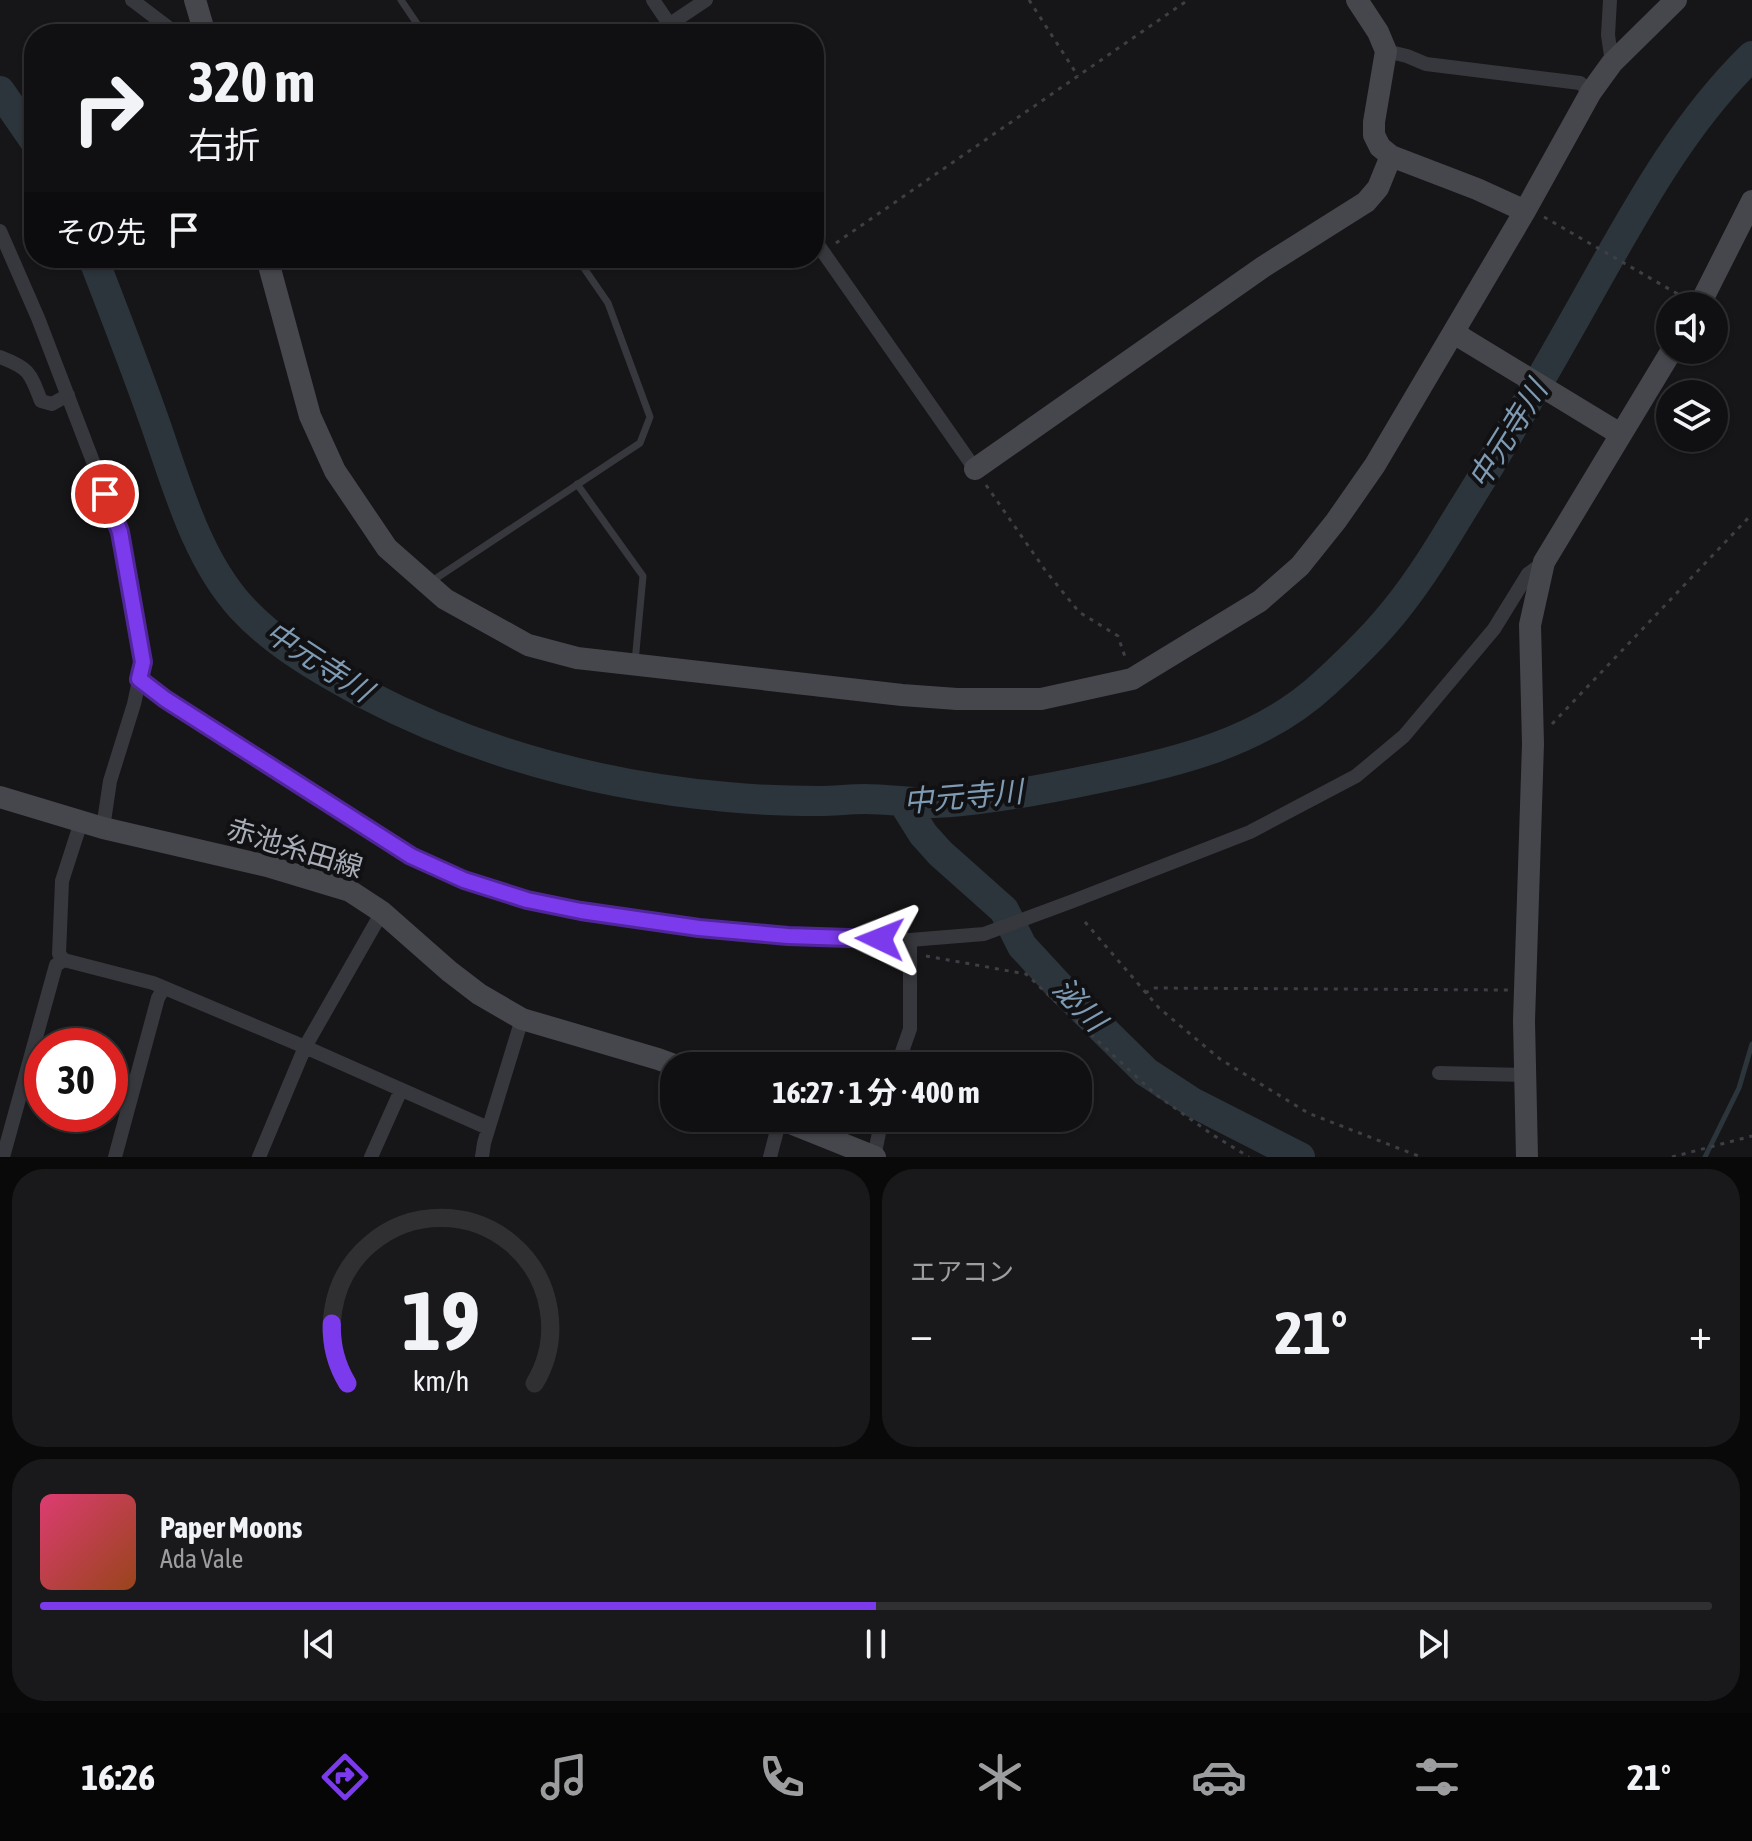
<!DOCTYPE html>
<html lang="ja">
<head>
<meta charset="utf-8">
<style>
	:root { --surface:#101012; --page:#19191b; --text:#f1f3f6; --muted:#9c9d9f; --line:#303032; --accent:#7c3aed }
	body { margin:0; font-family:"Asap Condensed","Noto Sans JP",sans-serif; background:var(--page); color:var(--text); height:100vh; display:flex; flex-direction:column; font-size:30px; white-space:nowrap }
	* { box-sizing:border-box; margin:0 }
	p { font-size:26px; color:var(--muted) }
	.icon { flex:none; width:44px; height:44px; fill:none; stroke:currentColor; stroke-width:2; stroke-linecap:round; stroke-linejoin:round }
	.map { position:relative; height:1157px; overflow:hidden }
	.panel { display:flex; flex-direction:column; gap:12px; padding:12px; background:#09090a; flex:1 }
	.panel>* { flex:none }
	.guide { position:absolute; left:24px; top:24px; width:800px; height:244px; border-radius:32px; box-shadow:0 2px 6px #0004,0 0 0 2px var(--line); background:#101012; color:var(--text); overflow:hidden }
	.controls { position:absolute; left:1656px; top:292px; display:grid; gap:16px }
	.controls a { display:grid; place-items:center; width:72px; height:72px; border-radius:50%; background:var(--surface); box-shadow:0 2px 6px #0004,0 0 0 2px var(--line); font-size:40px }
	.speed { position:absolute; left:24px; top:1028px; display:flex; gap:16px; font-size:40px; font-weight:700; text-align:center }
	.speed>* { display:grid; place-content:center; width:104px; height:104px; border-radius:50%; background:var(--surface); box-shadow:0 2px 6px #0004,0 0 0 2px var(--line); line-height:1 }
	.speed .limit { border:12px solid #d22; background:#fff; color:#111 }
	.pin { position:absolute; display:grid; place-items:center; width:68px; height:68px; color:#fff; margin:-34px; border:4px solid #fff; border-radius:50%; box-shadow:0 2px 8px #0007 }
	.me { position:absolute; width:88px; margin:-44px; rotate:272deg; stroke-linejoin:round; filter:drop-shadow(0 0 6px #0008) }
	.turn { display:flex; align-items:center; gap:28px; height:168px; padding:0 32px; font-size:36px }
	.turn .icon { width:104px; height:104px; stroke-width:2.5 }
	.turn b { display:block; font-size:56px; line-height:68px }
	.then { display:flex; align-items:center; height:76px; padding:0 32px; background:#0003; gap:16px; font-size:30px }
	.big { font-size:60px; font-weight:700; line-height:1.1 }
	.panel .card { flex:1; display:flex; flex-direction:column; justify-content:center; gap:12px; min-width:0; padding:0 28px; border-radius:32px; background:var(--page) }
	.panel .dial { align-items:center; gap:0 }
	.dial svg { height:208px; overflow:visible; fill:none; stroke:var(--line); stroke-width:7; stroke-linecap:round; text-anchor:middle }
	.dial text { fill:var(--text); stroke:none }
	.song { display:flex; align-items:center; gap:24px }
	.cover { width:96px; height:96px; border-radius:12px; background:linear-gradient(135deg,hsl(340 70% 55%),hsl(20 70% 35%)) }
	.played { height:8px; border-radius:4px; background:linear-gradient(90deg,var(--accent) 50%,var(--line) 50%) }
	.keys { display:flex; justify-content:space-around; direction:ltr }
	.heat { display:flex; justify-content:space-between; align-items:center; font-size:44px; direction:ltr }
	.panel .tiles { flex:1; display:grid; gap:12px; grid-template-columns:1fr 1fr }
	.card:last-child { grid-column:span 2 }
	.trip { position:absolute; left:660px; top:1052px; width:432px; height:80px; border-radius:32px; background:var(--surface); box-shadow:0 2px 6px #0004,0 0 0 2px var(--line); font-weight:700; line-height:80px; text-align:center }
	.dock { display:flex; height:128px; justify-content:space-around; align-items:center; background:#060607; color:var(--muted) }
	.dock .icon { width:56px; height:56px }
	.dock .on { color:var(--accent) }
	.dock b { font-size:36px; color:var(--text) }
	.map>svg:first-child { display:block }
</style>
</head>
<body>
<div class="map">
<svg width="1752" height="1157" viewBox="0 0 1752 1157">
	<rect width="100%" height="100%" fill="#161618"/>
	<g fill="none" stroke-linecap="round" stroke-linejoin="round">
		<path stroke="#2c353c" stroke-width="5" d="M1705,1157L1739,1088L1752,1044"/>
		<path stroke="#2c353c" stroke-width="30" d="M0,91L34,140
			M93,258C114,312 135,366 154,420C176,482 196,558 241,607C275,644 319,669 363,693C476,752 600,786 727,797C757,800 789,801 819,801C835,801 850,799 865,799C888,799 911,803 934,803C950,803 965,801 980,799C1019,794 1056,787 1094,779C1176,763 1262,742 1325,683C1350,660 1376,635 1397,608C1421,578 1441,545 1461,512C1508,437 1552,360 1595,283C1640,203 1686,120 1752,56
			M903,802L923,834L940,853L1004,910L1022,946L1058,985L1146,1072L1192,1102L1300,1157"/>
		<path stroke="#3d3f44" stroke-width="3" stroke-dasharray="4 6" stroke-linecap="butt" d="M1029,0L1078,76
			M1544,217L1683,297
			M836,243L1188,0
			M986,485L1045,570L1079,612L1118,636L1126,660
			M1552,724L1752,514
			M1085,922L1159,1008L1220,1059L1308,1113L1421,1157
			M926,956L1026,974L1155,1094L1213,1135L1249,1157
			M1145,993L1155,988L1508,990
			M1672,1157L1752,1136"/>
		<path stroke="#37383d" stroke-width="7" d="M401,0L424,34
			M577,484L643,576L635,662
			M429,583L640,443L650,417L608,303L577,258"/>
		<path stroke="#37383d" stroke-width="14" d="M132,0L177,34
			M653,0L676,34
			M1610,0L1608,35L1612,63
			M670,24L706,0
			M1386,51L1407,56L1426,64L1580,83L1591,92
			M0,231L38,318L120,532L143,662L134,704L110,781L103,828
			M814,239L975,469
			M0,357C29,368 30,372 41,401L52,404L68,395
			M139,679L165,699L411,856L464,880L527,900L581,911L699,928L788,936L910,940L984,934L1073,901L1250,832L1356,776L1404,736L1494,629L1528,574L1543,563
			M64,960L59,954L62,881L81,822
			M897,1066L910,1029V940
			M1439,1073L1525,1075
			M3,1157L56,965L64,960L153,983L305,1047L488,1128
			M115,1157L158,998L164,988
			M259,1157L305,1047L382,912
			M371,1157L401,1090
			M482,1157L484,1143L522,1019
			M770,1157L780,1119
			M874,1157L882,1118"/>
		<path stroke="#45474d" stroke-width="22" d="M195,0L205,34
			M1357,0L1378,32L1386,51L1374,122V135L1380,147L1391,156L1477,189L1525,211
			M267,258L310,416L335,471L387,548L445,599L528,645L577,658L902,695L957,699H1041L1132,679L1260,601L1300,566L1336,521L1375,465L1525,211L1591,92L1612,63L1676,0
			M1699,306L1752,201
			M1456,330L1462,338L1620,434
			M975,469L1263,267L1366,202L1378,188L1391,156
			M0,797L103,828L267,866L350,891L382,912L449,971L479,994L522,1019L658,1059L677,1066
			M778,1118L875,1157
			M1527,1157L1524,1021L1533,744L1530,625L1544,562L1672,350"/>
	</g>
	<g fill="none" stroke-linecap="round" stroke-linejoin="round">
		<defs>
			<path id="route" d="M105,494L120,532L143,662L139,679L165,699L411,856L464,880L527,900L581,911L699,928L788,936L880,939"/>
		</defs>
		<use href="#route" stroke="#51269a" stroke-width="20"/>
		<use href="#route" stroke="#7c3aed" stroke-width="14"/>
	</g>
	<g text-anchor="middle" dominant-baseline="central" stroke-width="8" stroke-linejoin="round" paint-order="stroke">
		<g font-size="28" fill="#a8adb8" stroke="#111113">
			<text transform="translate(295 848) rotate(17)">赤池糸田線</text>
		</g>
		<g font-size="30" font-style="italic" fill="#7f9bb3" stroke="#111113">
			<text transform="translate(1507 434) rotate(-58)">中元寺川</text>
			<text transform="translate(319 661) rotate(33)">中元寺川</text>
			<text transform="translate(963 796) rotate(-5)">中元寺川</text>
			<text transform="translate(1080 1004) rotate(46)">泌川</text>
		</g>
	</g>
</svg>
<div class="controls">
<a><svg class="icon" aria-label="sound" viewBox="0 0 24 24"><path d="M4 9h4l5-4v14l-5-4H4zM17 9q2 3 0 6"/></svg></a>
<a><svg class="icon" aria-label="layers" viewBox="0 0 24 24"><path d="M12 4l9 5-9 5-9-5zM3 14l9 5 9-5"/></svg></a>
</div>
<div class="speed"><div class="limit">30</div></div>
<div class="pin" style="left:105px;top:494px;background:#d93025"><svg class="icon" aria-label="arrive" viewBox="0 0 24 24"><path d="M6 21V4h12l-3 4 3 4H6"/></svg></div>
<svg class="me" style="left:880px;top:939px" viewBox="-20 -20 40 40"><path d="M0-17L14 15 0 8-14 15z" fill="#7c3aed" stroke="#fff" stroke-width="4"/></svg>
<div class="trip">16:27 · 1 分 · 400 m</div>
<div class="guide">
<div class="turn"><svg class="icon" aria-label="right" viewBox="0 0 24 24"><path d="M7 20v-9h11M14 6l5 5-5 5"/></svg><div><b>320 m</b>右折</div></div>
<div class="then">その先<svg class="icon" aria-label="arrive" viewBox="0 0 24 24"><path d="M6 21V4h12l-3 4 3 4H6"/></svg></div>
</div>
</div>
<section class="panel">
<div class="tiles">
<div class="card dial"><svg viewBox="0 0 100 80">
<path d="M14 69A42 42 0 1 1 86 69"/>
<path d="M14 69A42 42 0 0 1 8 46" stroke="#7c3aed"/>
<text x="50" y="56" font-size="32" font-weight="700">19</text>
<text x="50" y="72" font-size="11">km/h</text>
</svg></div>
<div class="card"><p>エアコン</p>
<div class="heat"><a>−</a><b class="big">21°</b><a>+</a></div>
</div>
<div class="card">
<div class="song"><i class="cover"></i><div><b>Paper Moons</b><p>Ada Vale</p></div></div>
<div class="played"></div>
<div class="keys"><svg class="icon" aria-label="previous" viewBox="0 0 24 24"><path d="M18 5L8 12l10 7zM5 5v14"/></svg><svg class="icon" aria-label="pause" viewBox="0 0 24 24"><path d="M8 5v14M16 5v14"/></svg><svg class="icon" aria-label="next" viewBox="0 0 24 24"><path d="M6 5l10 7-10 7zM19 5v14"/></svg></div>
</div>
</div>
</section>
<nav class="dock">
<b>16:26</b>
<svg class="icon on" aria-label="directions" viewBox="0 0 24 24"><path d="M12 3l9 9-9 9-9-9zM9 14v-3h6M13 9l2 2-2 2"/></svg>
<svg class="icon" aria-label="music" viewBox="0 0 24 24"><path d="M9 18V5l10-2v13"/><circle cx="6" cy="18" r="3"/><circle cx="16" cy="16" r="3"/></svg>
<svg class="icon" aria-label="phone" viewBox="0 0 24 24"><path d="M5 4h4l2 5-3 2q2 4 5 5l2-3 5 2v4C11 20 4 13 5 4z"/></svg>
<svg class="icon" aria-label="climate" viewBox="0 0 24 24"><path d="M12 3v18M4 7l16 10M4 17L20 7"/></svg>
<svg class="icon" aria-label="car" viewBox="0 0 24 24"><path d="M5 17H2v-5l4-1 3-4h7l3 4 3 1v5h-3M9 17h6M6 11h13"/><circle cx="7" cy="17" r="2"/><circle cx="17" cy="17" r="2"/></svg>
<svg class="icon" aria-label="filters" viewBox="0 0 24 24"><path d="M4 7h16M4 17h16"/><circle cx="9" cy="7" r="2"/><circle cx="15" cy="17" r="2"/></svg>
<b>21°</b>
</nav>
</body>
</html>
